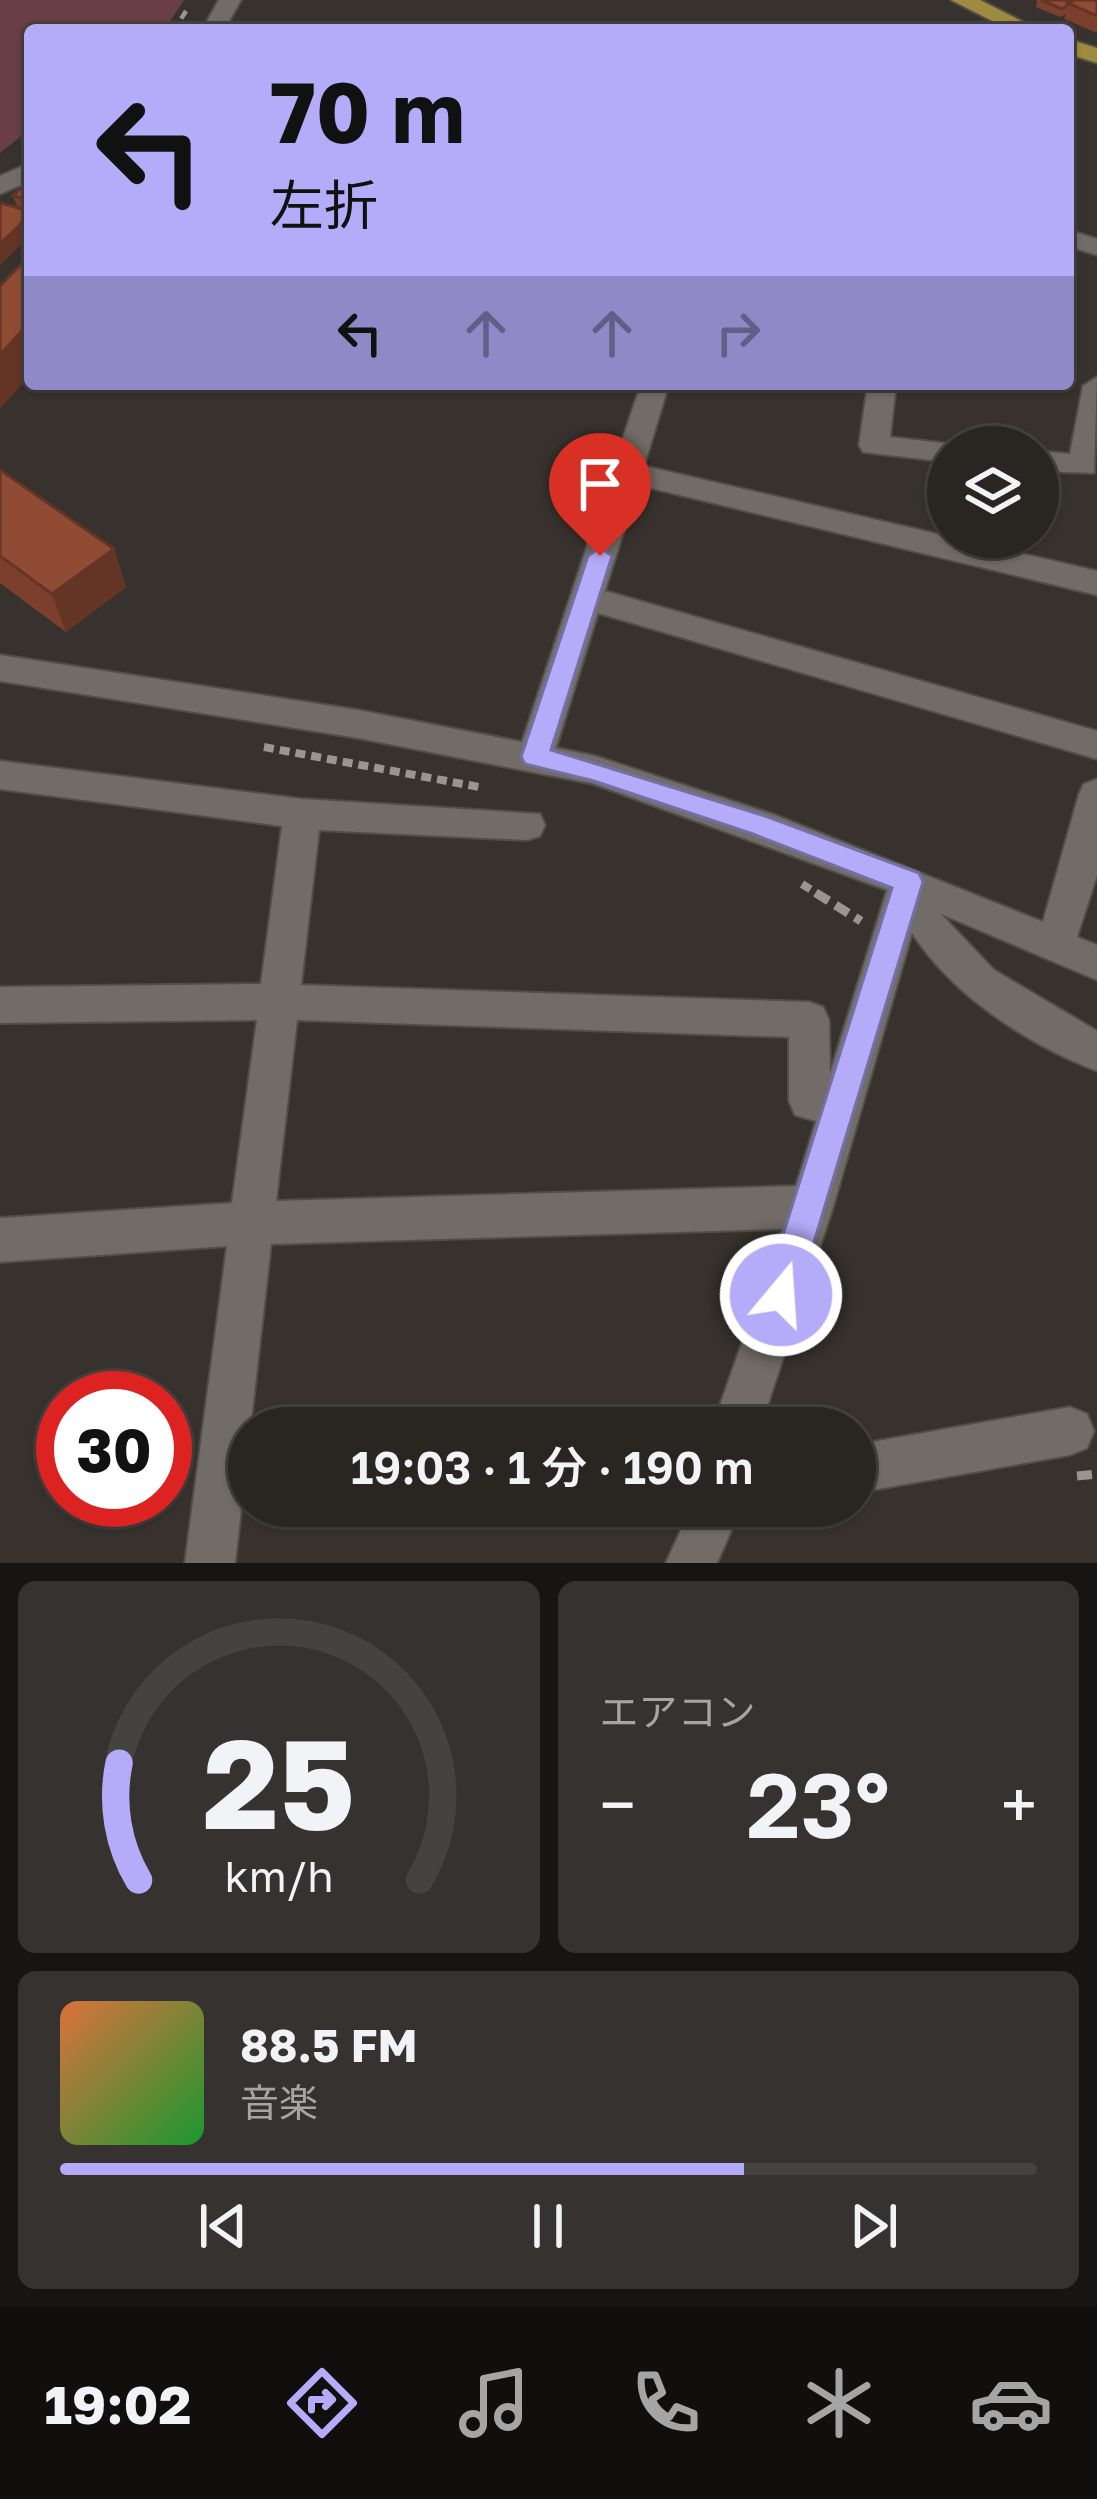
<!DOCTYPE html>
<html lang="ja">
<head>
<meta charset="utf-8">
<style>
	:root { --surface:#292622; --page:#35322f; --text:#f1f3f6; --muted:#a5a5a5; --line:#454340; --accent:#b4acf9 }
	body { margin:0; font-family:"Golos Text","Noto Sans JP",sans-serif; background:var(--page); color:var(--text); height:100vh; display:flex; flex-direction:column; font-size:45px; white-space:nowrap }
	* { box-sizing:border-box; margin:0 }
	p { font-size:39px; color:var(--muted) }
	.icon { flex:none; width:66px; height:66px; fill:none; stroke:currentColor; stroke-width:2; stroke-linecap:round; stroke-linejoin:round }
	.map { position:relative; height:1563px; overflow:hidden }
	.panel { display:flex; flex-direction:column; gap:18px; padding:18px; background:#171513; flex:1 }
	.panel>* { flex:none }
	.hud { position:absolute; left:24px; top:24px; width:1050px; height:366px; border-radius:12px; box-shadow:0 3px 9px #0004,0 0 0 3px var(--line); background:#b4acf9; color:#111; overflow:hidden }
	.buttons { position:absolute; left:927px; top:426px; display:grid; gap:24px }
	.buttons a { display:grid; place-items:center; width:132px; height:132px; border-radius:50%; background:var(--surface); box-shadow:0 3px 9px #0004,0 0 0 3px var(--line); font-size:60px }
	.speed { position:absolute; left:36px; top:1371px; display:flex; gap:24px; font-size:60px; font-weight:700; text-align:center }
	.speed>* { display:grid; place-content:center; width:156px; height:156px; border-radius:50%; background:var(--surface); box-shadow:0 3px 9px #0004,0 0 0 3px var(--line); line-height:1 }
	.speed .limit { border:18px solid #d22; background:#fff; color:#111 }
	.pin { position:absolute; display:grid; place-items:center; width:102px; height:102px; color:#fff; margin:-123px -51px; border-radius:50% 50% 50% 0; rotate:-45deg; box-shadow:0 0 12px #0007 }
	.pin .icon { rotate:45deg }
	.me { position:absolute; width:132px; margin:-66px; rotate:18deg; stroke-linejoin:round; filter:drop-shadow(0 0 9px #0008) }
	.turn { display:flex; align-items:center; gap:42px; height:252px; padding:0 48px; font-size:54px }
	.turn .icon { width:156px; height:156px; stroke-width:2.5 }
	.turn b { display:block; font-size:84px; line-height:102px }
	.lanes { display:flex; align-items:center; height:114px; padding:0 48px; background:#0003; justify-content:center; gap:60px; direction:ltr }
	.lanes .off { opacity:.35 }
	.big { font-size:90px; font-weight:600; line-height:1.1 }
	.panel .tile { flex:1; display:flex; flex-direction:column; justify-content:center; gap:18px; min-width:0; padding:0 42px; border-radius:18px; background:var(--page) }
	.panel .dial { align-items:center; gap:0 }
	.dial svg { height:312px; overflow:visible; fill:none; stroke:var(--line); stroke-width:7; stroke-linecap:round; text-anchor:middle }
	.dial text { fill:var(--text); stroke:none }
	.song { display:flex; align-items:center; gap:36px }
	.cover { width:144px; height:144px; border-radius:18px; background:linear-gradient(135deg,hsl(20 70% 55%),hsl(130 70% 35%)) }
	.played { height:12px; border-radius:6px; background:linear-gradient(90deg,var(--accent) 70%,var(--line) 70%) }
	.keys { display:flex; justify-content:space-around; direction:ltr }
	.heat { display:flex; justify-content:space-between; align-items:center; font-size:66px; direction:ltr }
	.panel .tiles { flex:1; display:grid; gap:18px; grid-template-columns:1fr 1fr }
	.tile:last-child { grid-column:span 2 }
	.trip { position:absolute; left:228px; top:1407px; width:648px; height:120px; border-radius:60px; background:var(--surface); box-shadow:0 3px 9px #0004,0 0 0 3px var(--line); font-weight:600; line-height:120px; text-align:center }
	.tabs { display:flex; height:192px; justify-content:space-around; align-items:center; background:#100f0e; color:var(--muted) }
	.tabs .icon { width:84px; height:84px }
	.tabs .on { color:var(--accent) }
	.tabs b { font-size:54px; color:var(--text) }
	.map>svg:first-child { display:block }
</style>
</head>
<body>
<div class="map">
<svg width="1097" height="1563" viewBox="0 0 1097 1563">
	<rect width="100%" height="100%" fill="#37322e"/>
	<path fill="#693e44" d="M0,0H184L164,30H30V129L0,153Z"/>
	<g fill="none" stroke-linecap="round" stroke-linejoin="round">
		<defs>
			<path id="minor" d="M219,0H241L224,30H202Z
				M30,163V181L0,194V176Z
				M1068,230L1097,239V255L1068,246Z
				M1097,377L1094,473L1038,471V451L1070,454L1083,386Z
				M641,384H669L644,466L1097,571V595L638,485L605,591L1097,731V759L598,613L556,748L595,756L775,815L1043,922L1079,794L1084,784L1097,779V875L1077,937L1097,945V980L941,914L994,970L1097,1031V1071C1027,1044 953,996 912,933L833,1207L760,1428H712L782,1229L271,1244L235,1563H185L227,1246L0,1262V1218L232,1203L257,1020L0,1023V987L261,984L282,826L0,789V761L302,799L540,814L545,825L540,836L527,840L319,830L301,985L809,1002L823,1007L829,1020L830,1073L887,890L594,784L358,738L0,681V655L358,710L522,742ZM297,1020L789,1037V1101L795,1115L816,1121L796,1186L276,1201Z
				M868,384H896L890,437L959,445L948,447V462L863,452L859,445Z
				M1070,1407L1087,1414L1094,1431L1087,1448L1070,1455L855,1493V1445Z
				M692,1506H742L717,1563H666Z"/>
			<path id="major" d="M951,0H980L1039,30H1010Z
				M1068,39L1097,48V63L1068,54Z"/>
		</defs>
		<use href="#minor" stroke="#514e4a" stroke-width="4"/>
		<use href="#major" stroke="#514e4a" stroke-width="4"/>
		<path stroke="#999592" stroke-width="4.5" stroke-dasharray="9 4.5" stroke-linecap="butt" d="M174,30L186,11"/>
		<path stroke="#999592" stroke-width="8" stroke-dasharray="10 6" stroke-linecap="butt" d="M264,747L479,787
			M802,884L821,896"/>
		<path stroke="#999592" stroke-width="9" stroke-dasharray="15 8" stroke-linecap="butt" d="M816,893L861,921
			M1077,1476L1097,1474
			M758,1510L799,1506"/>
		<use href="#minor" fill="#716c67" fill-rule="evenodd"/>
		<use href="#major" fill="#9e8b3f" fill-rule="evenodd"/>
	</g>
	<path fill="#7b402d" d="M1037,0H1097V31L1095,32L1064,19L1066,14L1060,17L1036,7Z
		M30,179V236L13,196Z
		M0,470L114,549L126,587L66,632L0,583Z"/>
	<path fill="#643424" d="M30,215V236L0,265V244Z
		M30,322V375L0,409V355Z
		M114,549L126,587L66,632L52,594Z"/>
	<path fill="#8f4b34" stroke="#643424" stroke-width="3" d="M1041,0H1074L1062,9Z
		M1074,0H1097V16L1068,3Z
		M30,179V200L13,196Z
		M0,203L30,211V215L0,244Z
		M30,255V322L0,355V286Z
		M0,470L114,549L52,594L0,556Z"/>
	<path fill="#b4acf9" stroke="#7570a2" stroke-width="3" d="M600,547L612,556L551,750L762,815L919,873L923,882L798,1295L793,1307L781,1312L769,1307L764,1295L892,888L753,834L594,781L525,764L521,757L588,556Z"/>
</svg>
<div class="buttons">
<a><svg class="icon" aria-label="layers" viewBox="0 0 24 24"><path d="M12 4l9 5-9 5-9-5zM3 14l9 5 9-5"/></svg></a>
</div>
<div class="speed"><div class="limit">30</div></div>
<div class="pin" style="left:600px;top:556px;background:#d93025"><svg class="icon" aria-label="arrive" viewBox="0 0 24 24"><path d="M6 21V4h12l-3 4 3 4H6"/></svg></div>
<svg class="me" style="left:781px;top:1295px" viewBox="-20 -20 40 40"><circle r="17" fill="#b4acf9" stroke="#fff" stroke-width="3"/><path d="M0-11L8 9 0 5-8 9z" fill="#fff"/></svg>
<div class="trip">19:03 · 1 分 · 190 m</div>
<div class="hud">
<div class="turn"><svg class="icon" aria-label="left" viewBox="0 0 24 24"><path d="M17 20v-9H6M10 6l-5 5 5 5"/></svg><div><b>70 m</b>左折</div></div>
<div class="lanes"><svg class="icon" aria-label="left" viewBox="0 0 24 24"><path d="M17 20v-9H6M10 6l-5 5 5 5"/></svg><svg class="icon off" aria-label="ahead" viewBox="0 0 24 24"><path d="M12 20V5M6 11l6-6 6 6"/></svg><svg class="icon off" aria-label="ahead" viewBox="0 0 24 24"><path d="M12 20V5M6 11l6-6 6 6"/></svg><svg class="icon off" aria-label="right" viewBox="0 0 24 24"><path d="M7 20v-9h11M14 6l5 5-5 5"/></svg></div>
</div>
</div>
<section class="panel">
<div class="tiles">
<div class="tile dial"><svg viewBox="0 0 100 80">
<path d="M14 69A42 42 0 1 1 86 69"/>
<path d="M14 69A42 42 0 0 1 9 39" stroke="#b4acf9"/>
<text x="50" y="56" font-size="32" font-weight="700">25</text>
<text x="50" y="72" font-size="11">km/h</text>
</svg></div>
<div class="tile"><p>エアコン</p>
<div class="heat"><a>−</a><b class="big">23°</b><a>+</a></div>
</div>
<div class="tile">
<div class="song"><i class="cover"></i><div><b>88.5 FM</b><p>音楽</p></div></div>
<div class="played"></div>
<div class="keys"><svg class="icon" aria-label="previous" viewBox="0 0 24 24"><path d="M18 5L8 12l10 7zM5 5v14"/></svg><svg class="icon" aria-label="pause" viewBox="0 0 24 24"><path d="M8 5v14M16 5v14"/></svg><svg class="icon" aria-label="next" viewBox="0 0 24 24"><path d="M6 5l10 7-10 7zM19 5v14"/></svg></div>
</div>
</div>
</section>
<nav class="tabs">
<b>19:02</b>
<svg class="icon on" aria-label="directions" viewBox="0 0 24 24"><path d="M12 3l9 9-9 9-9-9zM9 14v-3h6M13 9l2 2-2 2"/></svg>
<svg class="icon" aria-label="music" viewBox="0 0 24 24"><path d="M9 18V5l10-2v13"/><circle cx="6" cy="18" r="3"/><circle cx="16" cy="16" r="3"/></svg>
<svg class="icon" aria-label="phone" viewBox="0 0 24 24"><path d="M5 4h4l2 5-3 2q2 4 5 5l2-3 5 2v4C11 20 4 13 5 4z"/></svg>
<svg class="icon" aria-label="climate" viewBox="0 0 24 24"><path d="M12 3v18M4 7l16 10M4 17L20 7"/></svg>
<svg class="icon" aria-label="car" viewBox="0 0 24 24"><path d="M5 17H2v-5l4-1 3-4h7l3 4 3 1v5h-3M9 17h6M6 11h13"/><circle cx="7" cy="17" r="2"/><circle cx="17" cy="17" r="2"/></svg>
</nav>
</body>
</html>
